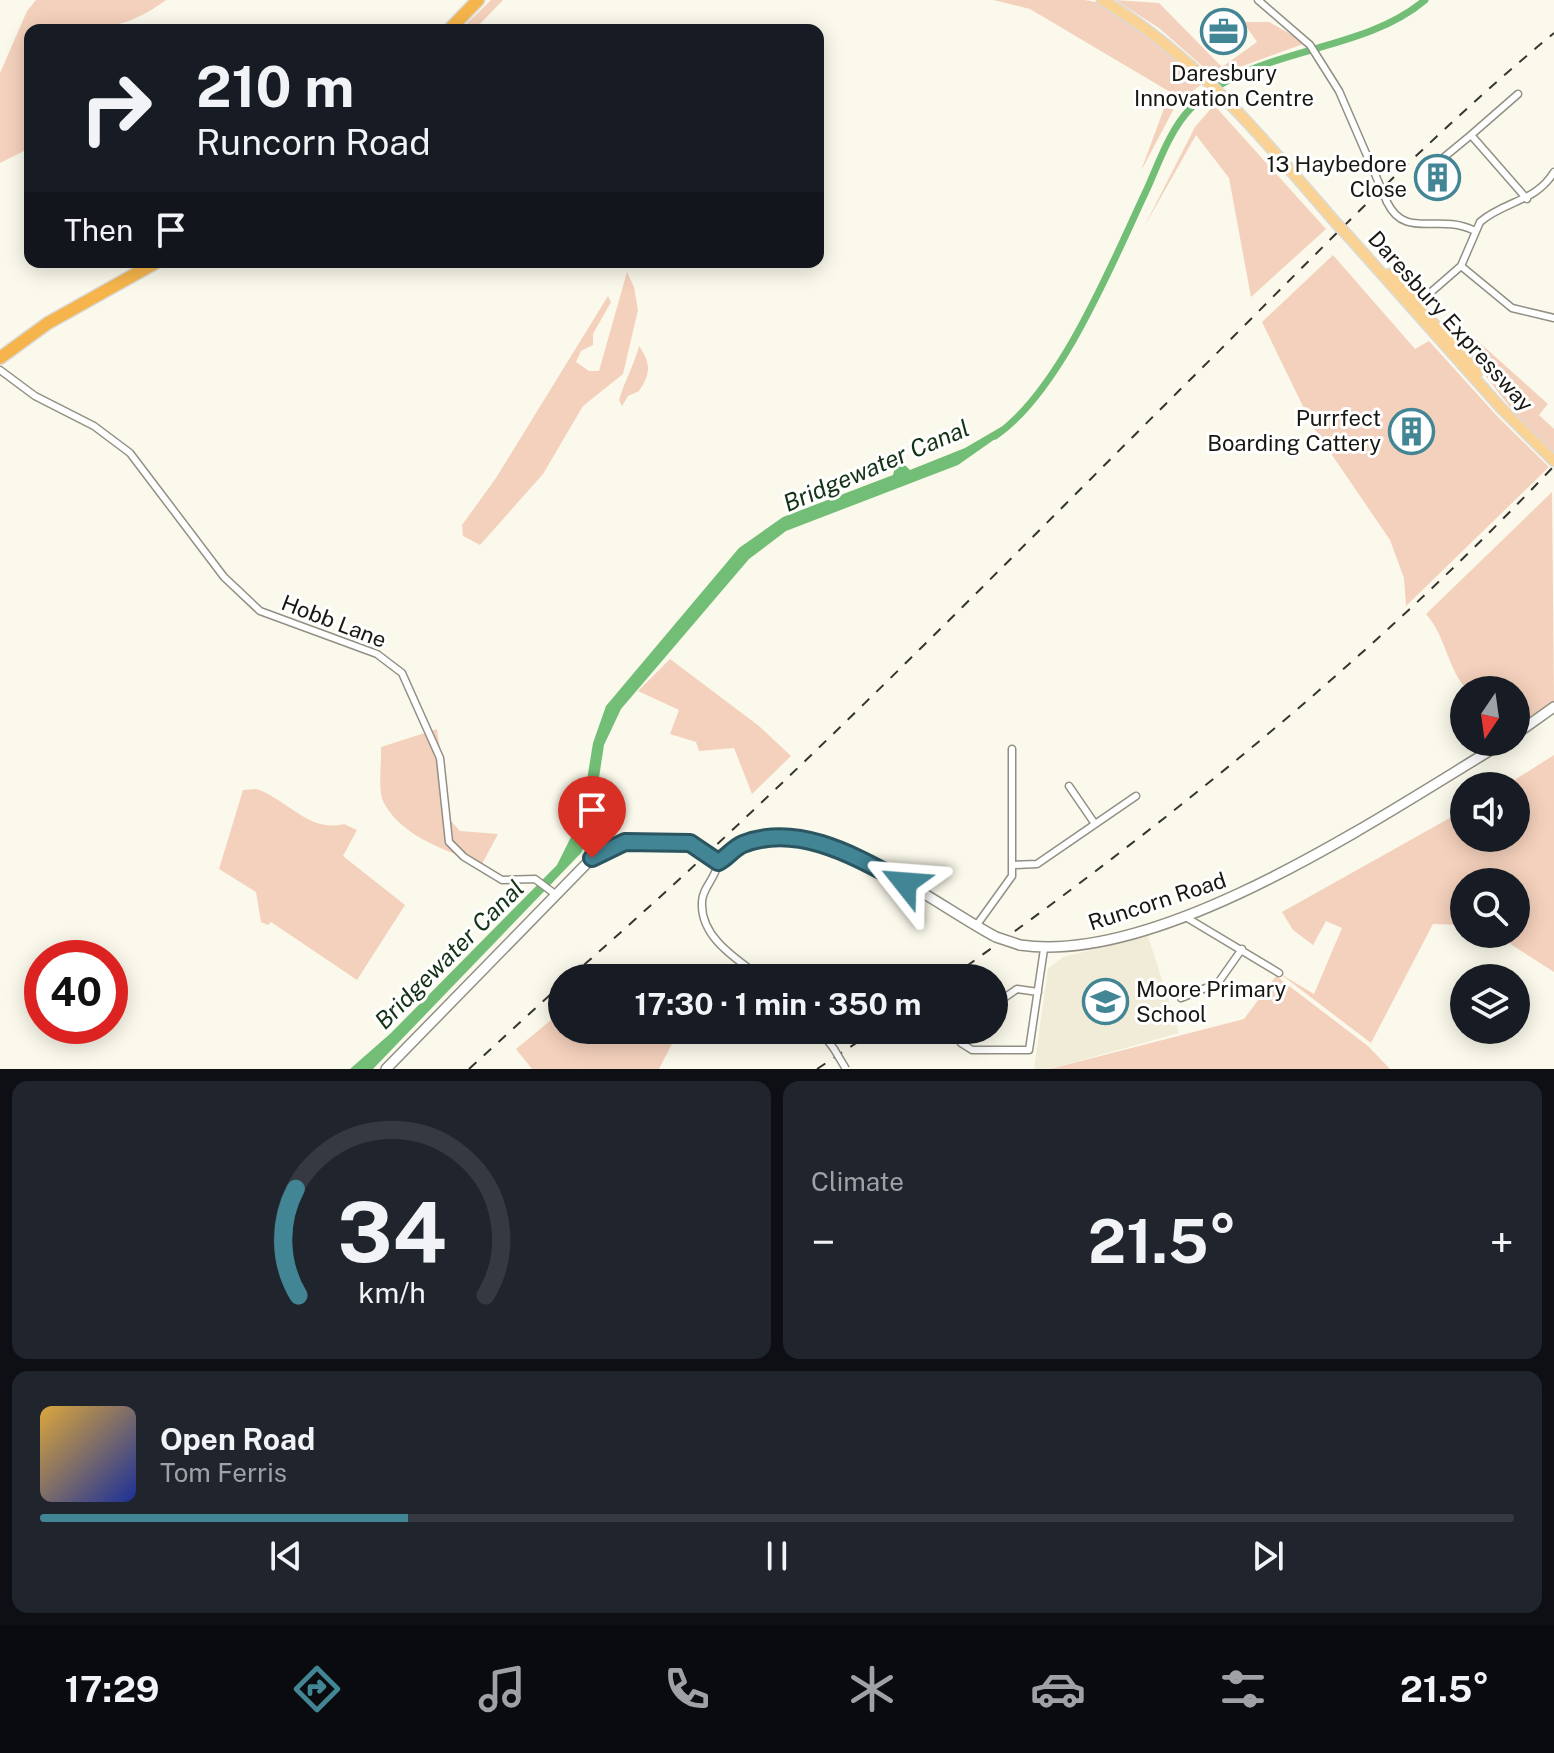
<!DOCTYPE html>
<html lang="en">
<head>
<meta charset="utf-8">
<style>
	:root { --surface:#171b24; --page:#20242c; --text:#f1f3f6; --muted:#9ea1a6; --line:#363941; --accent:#428595 }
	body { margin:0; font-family:"Public Sans",sans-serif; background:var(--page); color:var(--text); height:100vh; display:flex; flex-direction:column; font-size:30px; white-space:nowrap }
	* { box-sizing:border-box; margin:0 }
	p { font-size:26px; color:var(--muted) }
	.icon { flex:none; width:44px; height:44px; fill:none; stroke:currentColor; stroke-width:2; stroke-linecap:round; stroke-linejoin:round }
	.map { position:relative; height:1069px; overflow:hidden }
	.side { display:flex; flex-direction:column; gap:12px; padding:12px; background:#0d0f14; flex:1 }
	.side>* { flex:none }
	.guide { position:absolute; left:24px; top:24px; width:800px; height:244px; border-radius:16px; box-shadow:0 4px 20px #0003; background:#171b24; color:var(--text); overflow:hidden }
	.needle { width:52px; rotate:193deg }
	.controls { position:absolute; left:1450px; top:676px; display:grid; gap:16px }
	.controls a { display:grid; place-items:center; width:80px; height:80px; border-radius:50%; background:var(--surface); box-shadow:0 4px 20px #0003; font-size:40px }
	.speed { position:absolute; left:24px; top:940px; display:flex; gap:16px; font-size:40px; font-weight:700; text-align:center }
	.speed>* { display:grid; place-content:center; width:104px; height:104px; border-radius:50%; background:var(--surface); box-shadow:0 4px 20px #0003; line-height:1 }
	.speed .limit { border:12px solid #d22; background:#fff; color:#111 }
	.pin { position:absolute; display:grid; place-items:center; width:68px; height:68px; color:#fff; margin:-82px -34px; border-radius:50% 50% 50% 0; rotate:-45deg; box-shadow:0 0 8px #0007 }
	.pin .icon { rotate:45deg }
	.me { position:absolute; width:88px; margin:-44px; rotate:298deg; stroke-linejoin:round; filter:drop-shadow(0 0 6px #0008) }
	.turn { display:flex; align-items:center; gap:28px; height:168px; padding:0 40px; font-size:36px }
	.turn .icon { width:104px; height:104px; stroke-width:2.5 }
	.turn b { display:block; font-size:56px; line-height:68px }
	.then { display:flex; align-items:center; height:76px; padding:0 40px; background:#0003; gap:16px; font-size:30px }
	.big { font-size:60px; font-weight:700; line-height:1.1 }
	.side .widget { flex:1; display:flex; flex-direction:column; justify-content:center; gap:12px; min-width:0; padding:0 28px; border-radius:16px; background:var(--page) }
	.side .dial { align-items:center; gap:0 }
	.dial svg { height:208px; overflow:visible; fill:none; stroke:var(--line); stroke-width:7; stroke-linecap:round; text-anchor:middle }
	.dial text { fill:var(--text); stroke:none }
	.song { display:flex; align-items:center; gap:24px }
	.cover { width:96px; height:96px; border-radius:12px; background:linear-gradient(135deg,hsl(40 70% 55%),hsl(230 70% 35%)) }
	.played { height:8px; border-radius:4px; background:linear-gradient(90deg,var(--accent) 25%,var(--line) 25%) }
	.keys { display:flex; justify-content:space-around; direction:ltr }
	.heat { display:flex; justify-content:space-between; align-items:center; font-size:44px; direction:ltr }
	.side .tiles { flex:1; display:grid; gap:12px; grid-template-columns:1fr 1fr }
	.widget:last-child { grid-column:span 2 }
	.trip { position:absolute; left:548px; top:964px; width:460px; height:80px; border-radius:40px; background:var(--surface); box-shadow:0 4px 20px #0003; font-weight:700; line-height:80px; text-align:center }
	.dock { display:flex; height:128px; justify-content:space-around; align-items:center; background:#090b0e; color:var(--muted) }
	.dock .icon { width:56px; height:56px }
	.dock .active { color:var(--accent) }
	.dock b { font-size:36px; color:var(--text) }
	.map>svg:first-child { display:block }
</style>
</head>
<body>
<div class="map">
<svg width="1554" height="1069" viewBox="0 0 1554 1069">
	<rect width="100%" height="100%" fill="#fbf9eb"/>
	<path fill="#f0ecd7" d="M1148,936L1179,1033L1050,1069H1034L1048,969L1063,957Z"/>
	<path fill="#f4d1bc" d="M36,0H166C121,34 84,30 30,30V148L0,163V73L27,11Z
		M491,0H503L474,30H460Z
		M993,0C1023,0 1056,0 1085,0C1134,7 1173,48 1201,85L1178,101L1141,171L1170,92L1030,9Z
		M1115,0L1159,3L1222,67L1257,42L1243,22H1269L1306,43L1240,67L1218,80L1159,28Z
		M1214,105L1326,229L1251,297L1229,178L1196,135L1144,227L1195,127Z
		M1333,255L1415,349L1429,341L1498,417L1549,467L1406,606L1404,578L1390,540L1313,427L1262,322Z
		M627,272L634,287L638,310L623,374L583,406L543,474L480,545L463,536L462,525L496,478L608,296L611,302L593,334V345L581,351L576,362L589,371H599Z
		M1450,324L1462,327L1548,404L1539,415L1554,429V454C1511,416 1483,368 1445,325Z
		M639,346C651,364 651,373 639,391L628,396L622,406L619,400C625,380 634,365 639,346Z
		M1552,492L1554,701L1516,727V690H1467C1447,668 1446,636 1426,614Z
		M670,659L759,726L791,756L752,794L734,748L699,751L696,742L670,734L679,710L638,691Z
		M437,729L450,820L460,831L498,834L482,864C448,851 403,838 384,803C377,790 382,762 381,747Z
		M1554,755V972L1495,934H1516V882H1464V925L1433,924L1371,1043L1279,973L1314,994L1342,928L1326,921L1313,945L1293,930L1282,912L1464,810V838H1516V786H1505Z
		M256,789C288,799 308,833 344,824L357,830L343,856L405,905L357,980L271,922L268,925L261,922L256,892L219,869L243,790Z
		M1276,976L1368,1046L1390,1069H1050L1244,1019Z
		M562,1011V1030H679L659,1069H532L516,1049Z"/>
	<path fill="#72be77" d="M1001,427L1005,432L958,465L786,531L749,559L621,709L604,745L590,836L581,853L373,1069H350L391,1033L557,865L581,817L593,743L606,706L739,548L783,517L893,475L896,463L902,462L910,470L965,448Z"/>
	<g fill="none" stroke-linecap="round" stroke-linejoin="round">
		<path stroke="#72be77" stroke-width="7" d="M995,436C1061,391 1113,261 1147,189C1159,162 1170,130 1190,109C1253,44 1357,57 1425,0"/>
		<defs>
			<path id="street" d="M1258,0L1310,45L1339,91L1378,181
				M1518,94L1471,135L1527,199
				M1437,163L1471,135
				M1387,202C1405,240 1438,213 1473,230
				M1461,266L1512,308L1554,318
				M1415,306L1461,266L1480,222C1504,201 1536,202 1554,172
				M0,370L35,396L94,426L130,453L224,577L260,611L377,654L402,673L440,758L449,842L464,857L502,880L535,879L555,894
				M1069,786L1095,824
				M718,862C717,877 702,888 702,902C700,938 738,960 762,978
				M1013,865L1037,864L1136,796
				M1184,916L1279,973
				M976,926L1012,876V749
				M1181,998L1218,983L1242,949
				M994,1005L1017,989L1038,992
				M820,1030L834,1049
				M964,1030L961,1043L972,1050H1029L1044,949"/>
			<path id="secondary" d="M1516,734L1554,707
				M711,860L720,862C728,856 735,848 744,844C823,813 930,902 996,937
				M1020,945C1162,966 1384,814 1504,742
				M386,1069L592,858L625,842L690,843L700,848"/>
			<path id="primary" d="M1102,0C1197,56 1265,141 1336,223
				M1350,238L1501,408L1554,461
				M1390,274L1477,373"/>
			<path id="highway" d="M449,30L478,0
				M0,358L48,323L157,262"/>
		</defs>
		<use href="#street" stroke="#929084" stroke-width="9"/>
		<use href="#secondary" stroke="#929084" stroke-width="12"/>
		<use href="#primary" stroke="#dadad9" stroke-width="13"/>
		<use href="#highway" stroke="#dadad9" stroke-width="15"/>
		<use href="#street" stroke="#fff" stroke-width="6"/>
		<use href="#secondary" stroke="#fff" stroke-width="9"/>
		<use href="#primary" stroke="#fad394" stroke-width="10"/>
		<use href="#highway" stroke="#f6b54c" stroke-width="12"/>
		<path stroke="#35342e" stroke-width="2" stroke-dasharray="10 10" stroke-linecap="butt" d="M569,978C795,781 1003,565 1216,354C1326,244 1434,132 1554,33
			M950,978C1166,824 1372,659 1554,466
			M469,1069L562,984
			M817,1069L876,1030"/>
		<defs>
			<path id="street-bridge" d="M1378,181L1387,202
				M834,1049L846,1069"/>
			<path id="secondary-bridge" d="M700,848L711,860
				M996,937L1020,945"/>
			<path id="primary-bridge" d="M1336,223L1350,238"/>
		</defs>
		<use href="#street-bridge" stroke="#929084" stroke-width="9" stroke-linecap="butt"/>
		<use href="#secondary-bridge" stroke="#929084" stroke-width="12" stroke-linecap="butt"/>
		<use href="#primary-bridge" stroke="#dadad9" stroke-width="13" stroke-linecap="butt"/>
		<use href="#street-bridge" stroke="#fff" stroke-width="6"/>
		<use href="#secondary-bridge" stroke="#fff" stroke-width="9"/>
		<use href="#primary-bridge" stroke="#fad394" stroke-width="10"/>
	</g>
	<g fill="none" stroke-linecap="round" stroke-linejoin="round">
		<defs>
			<path id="route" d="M592,858L625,842L690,843L718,862C727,858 733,848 743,844C799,822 858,858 905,883"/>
		</defs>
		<use href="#route" stroke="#2b5661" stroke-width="20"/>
		<use href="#route" stroke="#428595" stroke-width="14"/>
	</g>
	<defs>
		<symbol id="office-ring" viewBox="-11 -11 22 22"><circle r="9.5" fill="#fff" stroke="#428595" stroke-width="1.5"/><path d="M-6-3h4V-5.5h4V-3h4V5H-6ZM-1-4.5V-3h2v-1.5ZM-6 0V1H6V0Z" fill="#428595"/></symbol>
		<symbol id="building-ring" viewBox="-11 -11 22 22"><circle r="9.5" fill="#fff" stroke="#428595" stroke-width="1.5"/><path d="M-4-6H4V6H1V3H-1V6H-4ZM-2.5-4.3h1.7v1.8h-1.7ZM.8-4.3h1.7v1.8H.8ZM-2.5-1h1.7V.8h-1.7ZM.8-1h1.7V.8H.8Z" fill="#428595"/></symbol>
		<symbol id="school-ring" viewBox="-11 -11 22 22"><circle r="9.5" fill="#fff" stroke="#428595" stroke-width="1.5"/><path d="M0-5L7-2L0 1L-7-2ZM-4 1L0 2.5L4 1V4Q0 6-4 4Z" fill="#428595"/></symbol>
	</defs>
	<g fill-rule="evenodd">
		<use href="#office-ring" x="1198" y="6" width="51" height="51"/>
		<use href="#building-ring" x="1412" y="152" width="51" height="51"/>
		<use href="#building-ring" x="1386" y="406" width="51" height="51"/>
		<use href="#school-ring" x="1080" y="976" width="51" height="51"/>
	</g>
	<g text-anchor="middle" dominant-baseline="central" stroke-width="6" stroke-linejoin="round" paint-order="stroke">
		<g font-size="22" fill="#181712" stroke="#fff" text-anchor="end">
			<text x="1224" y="73" text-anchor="middle">Daresbury<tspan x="1224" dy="25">Innovation Centre</tspan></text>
			<text x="1407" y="164">13 Haybedore<tspan x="1407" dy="25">Close</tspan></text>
			<text x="1381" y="418">Purrfect<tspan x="1381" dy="25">Boarding Cattery</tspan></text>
			<text x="1136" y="989" text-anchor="start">Moore Primary<tspan x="1136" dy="25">School</tspan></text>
		</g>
		<g font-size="22" fill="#181712" stroke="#fff">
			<text transform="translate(1451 321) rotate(48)">Daresbury Expressway</text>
			<text transform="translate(334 621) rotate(21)">Hobb Lane</text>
			<text transform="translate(1157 901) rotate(-18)">Runcorn Road</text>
		</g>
		<g font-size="24" font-style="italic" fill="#133216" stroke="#fff">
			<text transform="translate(876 465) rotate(-23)">Bridgewater Canal</text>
			<text transform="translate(449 954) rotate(-45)">Bridgewater Canal</text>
		</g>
	</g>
</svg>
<div class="controls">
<a><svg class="needle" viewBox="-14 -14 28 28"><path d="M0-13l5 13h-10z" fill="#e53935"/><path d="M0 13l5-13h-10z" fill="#9ea1a6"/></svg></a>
<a><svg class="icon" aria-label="sound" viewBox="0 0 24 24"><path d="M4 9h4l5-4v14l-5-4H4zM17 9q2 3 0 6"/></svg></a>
<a><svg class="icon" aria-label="search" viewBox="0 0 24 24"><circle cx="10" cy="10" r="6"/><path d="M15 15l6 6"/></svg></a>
<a><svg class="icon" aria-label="layers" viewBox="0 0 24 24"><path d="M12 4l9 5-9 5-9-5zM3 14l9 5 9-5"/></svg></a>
</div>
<div class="speed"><div class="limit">40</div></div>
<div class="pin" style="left:592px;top:858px;background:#d93025"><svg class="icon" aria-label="arrive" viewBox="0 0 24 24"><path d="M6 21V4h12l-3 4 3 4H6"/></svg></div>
<svg class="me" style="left:905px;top:883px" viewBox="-20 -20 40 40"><path d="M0-17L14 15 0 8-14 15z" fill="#428595" stroke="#fff" stroke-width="4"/></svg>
<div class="trip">17:30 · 1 min · 350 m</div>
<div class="guide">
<div class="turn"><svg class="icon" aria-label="right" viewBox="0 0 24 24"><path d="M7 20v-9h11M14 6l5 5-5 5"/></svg><div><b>210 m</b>Runcorn Road</div></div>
<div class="then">Then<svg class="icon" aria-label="arrive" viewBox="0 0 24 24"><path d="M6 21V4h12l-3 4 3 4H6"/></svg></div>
</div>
</div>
<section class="side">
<div class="tiles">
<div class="widget dial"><svg viewBox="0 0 100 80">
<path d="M14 69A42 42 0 1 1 86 69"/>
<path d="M14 69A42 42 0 0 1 13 28" stroke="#428595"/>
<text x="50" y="56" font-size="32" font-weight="700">34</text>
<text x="50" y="72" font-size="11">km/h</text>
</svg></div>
<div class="widget"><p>Climate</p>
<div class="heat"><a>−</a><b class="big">21.5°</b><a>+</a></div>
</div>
<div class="widget">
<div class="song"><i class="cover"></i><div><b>Open Road</b><p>Tom Ferris</p></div></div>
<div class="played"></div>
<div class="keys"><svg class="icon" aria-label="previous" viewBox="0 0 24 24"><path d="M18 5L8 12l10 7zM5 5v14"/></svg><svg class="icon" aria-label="pause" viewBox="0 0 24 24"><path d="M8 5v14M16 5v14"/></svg><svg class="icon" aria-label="next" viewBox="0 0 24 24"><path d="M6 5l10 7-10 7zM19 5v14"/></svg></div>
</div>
</div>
</section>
<nav class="dock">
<b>17:29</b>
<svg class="icon active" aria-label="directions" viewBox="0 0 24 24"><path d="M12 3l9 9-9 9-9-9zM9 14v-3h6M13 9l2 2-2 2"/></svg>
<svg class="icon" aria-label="music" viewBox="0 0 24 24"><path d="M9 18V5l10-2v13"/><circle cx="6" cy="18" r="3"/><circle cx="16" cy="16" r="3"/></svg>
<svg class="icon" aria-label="phone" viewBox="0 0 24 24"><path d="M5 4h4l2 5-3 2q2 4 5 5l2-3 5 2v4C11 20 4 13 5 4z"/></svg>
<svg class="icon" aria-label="climate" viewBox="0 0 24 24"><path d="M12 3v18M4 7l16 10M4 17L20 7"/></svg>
<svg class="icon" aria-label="car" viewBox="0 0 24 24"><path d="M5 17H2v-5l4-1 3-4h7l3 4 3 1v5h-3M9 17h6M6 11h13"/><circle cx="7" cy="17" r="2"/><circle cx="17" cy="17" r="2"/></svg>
<svg class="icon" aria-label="filters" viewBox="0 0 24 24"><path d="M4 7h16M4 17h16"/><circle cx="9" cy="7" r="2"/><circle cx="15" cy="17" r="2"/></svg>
<b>21.5°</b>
</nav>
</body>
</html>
